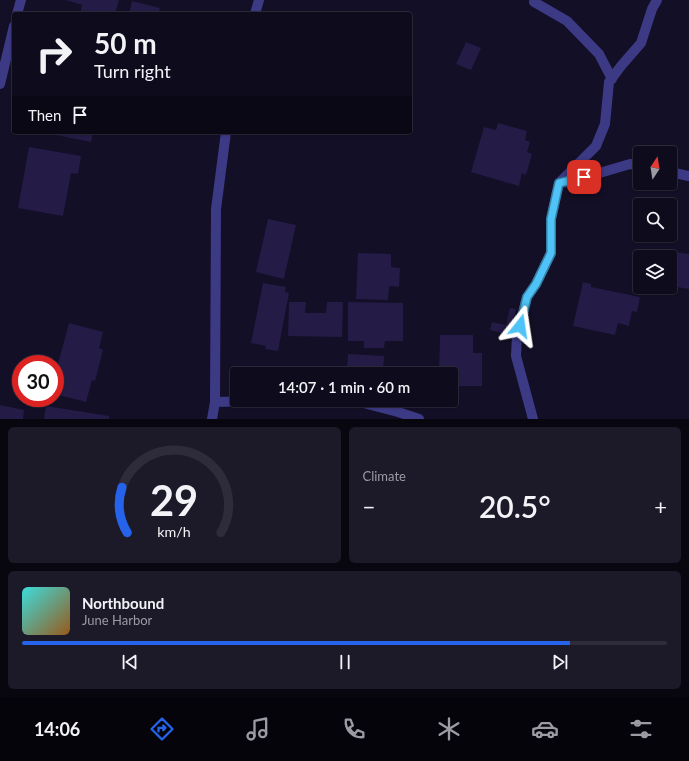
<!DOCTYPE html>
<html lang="en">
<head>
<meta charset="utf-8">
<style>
	:root { --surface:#0e0b1c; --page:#1c1929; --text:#f1f3f6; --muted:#9b9ba3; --line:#2e2b3b; --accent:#2563eb }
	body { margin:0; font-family:Lato,sans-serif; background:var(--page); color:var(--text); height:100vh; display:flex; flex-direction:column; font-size:15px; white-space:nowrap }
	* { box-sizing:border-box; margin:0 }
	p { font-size:13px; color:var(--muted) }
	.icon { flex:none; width:22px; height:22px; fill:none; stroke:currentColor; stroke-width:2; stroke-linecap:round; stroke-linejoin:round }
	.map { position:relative; height:419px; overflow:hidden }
	.sheet { display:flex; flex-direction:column; gap:8px; padding:8px; background:#08060f; flex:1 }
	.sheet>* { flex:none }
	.banner { position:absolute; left:12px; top:12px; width:400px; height:122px; border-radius:4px; box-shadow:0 1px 3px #0004,0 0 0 1px var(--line); background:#0e0b1c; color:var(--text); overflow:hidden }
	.needle { width:26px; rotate:12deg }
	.controls { position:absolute; left:633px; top:146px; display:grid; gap:8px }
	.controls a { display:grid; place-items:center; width:44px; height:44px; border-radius:4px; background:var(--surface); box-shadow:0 1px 3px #0004,0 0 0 1px var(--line); font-size:20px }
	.speed { position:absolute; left:12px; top:355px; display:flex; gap:8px; font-size:20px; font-weight:700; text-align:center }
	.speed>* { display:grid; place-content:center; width:52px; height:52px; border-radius:50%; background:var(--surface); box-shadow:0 1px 3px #0004,0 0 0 1px var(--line); line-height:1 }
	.speed .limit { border:6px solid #d22; background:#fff; color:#111 }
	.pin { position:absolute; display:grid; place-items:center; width:34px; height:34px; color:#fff; margin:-17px; border-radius:8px; box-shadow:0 2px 6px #0006 }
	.me { position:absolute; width:44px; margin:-22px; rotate:15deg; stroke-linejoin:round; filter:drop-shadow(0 0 3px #0008) }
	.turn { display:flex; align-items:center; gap:14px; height:84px; padding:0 16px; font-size:18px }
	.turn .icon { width:52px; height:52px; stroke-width:2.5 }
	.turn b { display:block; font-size:28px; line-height:34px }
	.then { display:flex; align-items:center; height:38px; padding:0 16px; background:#0003; gap:8px; font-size:15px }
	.big { font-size:30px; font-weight:600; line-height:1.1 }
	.sheet .card { flex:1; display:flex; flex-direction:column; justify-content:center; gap:6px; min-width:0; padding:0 14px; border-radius:6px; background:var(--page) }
	.sheet .dial { align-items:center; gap:0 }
	.dial svg { height:104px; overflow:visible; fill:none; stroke:var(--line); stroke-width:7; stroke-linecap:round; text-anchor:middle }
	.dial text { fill:var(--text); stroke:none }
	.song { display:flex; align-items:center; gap:12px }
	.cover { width:48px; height:48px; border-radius:6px; background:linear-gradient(135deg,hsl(180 70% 55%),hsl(30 70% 35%)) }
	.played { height:4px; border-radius:2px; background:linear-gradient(90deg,var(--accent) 85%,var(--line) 85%) }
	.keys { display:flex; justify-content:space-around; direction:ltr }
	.heat { display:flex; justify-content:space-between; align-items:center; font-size:22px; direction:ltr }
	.sheet .tiles { flex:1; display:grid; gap:8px; grid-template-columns:1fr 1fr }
	.card:last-child { grid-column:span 2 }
	.trip { position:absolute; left:230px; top:367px; width:228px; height:40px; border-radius:4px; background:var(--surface); box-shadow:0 1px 3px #0004,0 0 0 1px var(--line); font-weight:600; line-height:40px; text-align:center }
	.dock { display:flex; height:64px; justify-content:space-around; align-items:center; background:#06040b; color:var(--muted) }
	.dock .icon { width:28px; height:28px }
	.dock .current { color:var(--accent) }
	.dock b { font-size:18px; color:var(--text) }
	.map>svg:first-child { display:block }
</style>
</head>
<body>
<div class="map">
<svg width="689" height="419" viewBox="0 0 689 419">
	<rect width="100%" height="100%" fill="#130f26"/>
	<path fill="#241b47" d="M66,0H119L115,14H80L82,5Z
		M132,1L160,8L158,14H129Z
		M466,42L481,48L471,70L456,64Z
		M498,123L527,131L525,140L530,142L527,152L532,154L526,175L522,173L519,186L471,172L484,127L496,130Z
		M52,132H93L91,142L51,134Z
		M134,132H149V135Z
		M29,147L81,156L78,174L71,173L63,216L18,208Z
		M268,219L296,225L284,279L256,272Z
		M670,251L689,254V289L670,286V257H669Z
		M358,253L391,254V267L400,268L399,287L389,286L388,300L356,299Z
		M583,282L591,284V287L640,297L637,312L632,311L629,326L618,323L615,335L573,326Z
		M263,283L286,287L285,292L289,293L278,351L265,349L266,346L251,343Z
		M289,302H306L305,313H326L327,302H343L342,337L288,336Z
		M348,302L403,303V341H385L384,348H364V341H348Z
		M510,308L516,309L511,335L490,330L492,322L506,325Z
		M69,323L103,332L99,348L103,350L95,381L92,380L86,402L55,394V375Z
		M440,335H473V353H482V386H451V374H439Z
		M348,354L384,356L383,374H352L353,370H347Z
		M0,405L24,410L23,419H0Z
		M46,406L109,416V419H44Z"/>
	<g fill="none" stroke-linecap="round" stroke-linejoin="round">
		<path stroke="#3d3a85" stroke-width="10" d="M534,2L567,21L599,54L612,79
			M17,14L21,0
			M255,14L259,0
			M0,84L14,26
			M670,172L689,176
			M559,183L596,146L605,124L609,82L621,66L641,43L652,9L657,0
			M352,400L398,412L419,419
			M215,402L299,400
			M212,419L215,402L216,209L226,132
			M533,419L516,356L517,336L527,297L536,284L551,253V219L559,183L569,182L630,164L640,166"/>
	</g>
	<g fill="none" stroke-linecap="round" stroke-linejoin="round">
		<defs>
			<path id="route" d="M520,326L527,297L536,284L551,253V219L559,183L584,177"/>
		</defs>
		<use href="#route" stroke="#337fa1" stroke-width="10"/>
		<use href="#route" stroke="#4fc3f7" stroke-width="7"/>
	</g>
</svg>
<div class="controls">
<a><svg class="needle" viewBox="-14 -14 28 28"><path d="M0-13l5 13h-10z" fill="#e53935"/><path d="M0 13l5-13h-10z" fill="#9b9ba3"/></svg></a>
<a><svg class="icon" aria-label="search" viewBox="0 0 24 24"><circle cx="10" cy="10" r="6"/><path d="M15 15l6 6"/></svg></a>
<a><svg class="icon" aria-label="layers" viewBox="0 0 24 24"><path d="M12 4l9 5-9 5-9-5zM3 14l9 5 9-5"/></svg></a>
</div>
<div class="speed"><div class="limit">30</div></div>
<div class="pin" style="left:584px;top:177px;background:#d93025"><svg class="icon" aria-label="arrive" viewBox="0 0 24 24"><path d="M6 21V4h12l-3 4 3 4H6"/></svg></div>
<svg class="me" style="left:520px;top:326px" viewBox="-20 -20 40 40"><path d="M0-17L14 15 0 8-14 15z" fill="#4fc3f7" stroke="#fff" stroke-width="4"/></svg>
<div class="trip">14:07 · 1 min · 60 m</div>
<div class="banner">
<div class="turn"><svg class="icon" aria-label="right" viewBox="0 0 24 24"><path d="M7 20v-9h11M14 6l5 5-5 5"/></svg><div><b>50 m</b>Turn right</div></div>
<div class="then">Then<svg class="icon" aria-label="arrive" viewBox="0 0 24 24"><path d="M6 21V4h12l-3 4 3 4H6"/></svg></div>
</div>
</div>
<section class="sheet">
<div class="tiles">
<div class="card dial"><svg viewBox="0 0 100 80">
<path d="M14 69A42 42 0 1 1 86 69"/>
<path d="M14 69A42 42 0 0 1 10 34" stroke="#2563eb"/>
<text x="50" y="56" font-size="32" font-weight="700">29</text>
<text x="50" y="72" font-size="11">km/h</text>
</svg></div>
<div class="card"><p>Climate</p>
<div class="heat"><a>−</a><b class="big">20.5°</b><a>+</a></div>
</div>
<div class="card">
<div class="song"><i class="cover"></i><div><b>Northbound</b><p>June Harbor</p></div></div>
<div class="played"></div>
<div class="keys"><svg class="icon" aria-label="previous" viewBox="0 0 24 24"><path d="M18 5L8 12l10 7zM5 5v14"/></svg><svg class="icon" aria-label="pause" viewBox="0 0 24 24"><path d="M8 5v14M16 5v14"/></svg><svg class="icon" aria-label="next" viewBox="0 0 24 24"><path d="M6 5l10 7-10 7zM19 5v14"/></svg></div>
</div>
</div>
</section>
<nav class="dock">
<b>14:06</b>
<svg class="icon current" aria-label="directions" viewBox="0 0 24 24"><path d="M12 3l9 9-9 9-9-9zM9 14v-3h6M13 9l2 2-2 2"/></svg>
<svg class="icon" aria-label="music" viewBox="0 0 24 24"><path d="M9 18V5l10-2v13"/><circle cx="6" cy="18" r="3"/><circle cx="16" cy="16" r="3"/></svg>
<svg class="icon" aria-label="phone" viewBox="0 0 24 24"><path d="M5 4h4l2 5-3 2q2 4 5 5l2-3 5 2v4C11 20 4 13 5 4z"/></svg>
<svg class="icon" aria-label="climate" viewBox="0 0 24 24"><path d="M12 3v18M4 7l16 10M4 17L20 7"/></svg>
<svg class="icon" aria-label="car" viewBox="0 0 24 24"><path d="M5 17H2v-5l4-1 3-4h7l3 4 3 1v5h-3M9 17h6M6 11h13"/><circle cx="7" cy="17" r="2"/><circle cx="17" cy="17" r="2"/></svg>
<svg class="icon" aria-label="filters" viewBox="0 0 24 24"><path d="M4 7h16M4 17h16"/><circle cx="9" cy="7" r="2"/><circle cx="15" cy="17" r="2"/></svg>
</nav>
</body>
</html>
